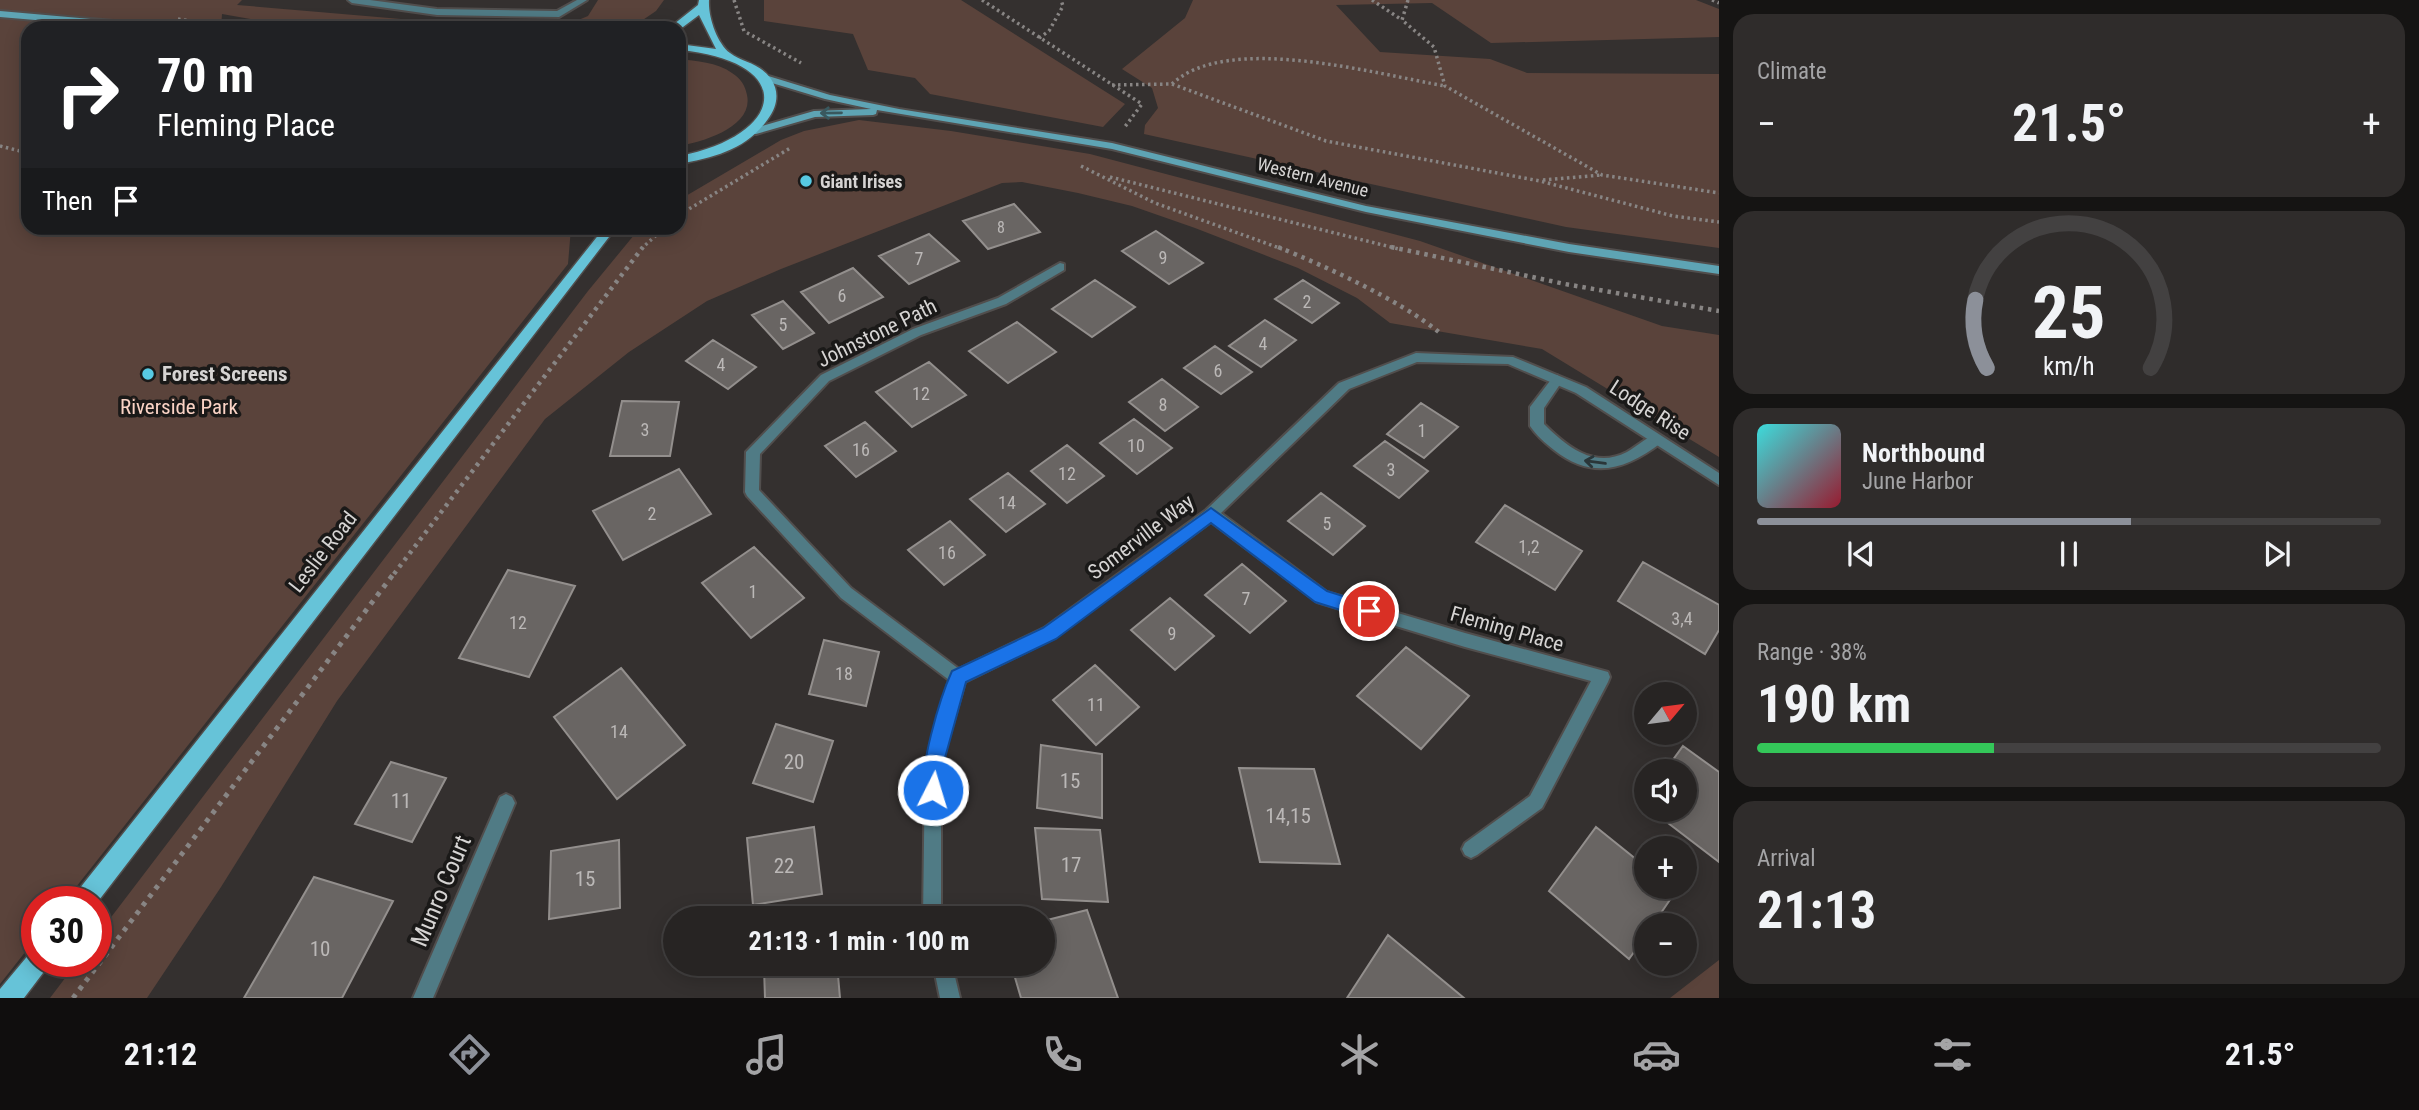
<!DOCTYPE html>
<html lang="en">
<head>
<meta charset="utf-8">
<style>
	:root { --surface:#272423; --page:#2f2c2b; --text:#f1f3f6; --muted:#a4a4a6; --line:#434141; --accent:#8c9099 }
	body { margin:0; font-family:"Roboto Condensed",sans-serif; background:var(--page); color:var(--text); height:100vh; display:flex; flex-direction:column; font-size:26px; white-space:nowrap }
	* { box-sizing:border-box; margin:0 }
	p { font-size:23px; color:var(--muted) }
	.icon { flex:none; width:38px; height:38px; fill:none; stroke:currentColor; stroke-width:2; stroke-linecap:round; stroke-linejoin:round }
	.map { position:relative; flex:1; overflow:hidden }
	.side { display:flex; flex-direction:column; gap:14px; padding:14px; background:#151413; width:700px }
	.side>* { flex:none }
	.hud { position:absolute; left:21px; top:21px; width:665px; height:214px; border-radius:21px; box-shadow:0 4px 18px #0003,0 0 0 2px var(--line); background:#202124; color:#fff; overflow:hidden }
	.needle { width:46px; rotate:61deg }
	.fabs { position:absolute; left:1634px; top:682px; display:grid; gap:14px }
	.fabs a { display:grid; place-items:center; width:63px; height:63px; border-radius:50%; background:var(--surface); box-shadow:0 4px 18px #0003,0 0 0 2px var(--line); font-size:35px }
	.speed { position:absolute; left:21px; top:886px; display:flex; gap:14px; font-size:35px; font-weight:700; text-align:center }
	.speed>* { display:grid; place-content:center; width:91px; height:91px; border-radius:50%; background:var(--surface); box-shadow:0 4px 18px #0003,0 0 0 2px var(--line); line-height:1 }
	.speed .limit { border:10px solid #d22; background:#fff; color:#111 }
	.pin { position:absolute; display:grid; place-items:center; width:60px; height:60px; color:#fff; margin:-30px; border:4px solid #fff; border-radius:50%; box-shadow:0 2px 7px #0007 }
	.me { position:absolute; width:77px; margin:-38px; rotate:5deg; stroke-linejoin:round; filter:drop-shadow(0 0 5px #0008) }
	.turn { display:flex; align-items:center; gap:24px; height:147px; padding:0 21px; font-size:32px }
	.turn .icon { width:91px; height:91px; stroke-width:2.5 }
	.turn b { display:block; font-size:49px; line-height:60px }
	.then { display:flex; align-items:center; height:66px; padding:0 21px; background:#0003; gap:14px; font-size:26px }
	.big { font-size:52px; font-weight:700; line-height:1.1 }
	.side .card { flex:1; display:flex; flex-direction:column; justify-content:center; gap:10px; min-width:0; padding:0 24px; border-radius:21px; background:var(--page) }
	.side .dial { align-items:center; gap:0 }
	.dial svg { height:182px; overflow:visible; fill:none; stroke:var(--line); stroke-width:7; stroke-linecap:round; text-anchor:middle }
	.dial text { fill:var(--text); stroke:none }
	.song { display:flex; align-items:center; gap:21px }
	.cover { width:84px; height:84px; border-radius:10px; background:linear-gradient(135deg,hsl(180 70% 55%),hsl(350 70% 35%)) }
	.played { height:7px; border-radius:4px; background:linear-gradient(90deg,var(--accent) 60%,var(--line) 60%) }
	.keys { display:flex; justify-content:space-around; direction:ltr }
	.heat { display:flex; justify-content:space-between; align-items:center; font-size:38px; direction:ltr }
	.charge { height:10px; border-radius:5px; background:linear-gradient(90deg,#34c759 38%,var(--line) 0) }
	.trip { position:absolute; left:663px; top:906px; width:392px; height:70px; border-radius:35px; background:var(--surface); box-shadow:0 4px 18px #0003,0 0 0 2px var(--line); font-weight:700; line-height:70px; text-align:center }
	.tabs { display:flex; height:112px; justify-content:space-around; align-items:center; background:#100e0e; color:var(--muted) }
	.tabs .icon { width:49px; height:49px }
	.tabs .active { color:var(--accent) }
	.tabs b { font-size:32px; color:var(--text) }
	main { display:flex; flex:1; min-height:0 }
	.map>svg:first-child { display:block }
</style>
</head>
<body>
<main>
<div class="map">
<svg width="1719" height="998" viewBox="0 0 1719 998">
	<rect width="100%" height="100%" fill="#34302f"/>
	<path fill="#5a433b" d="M0,0H242L237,5L507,28H300L222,14L221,28H28V228H571L568,264L65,901H37V937L0,984Z
		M598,0H664L656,11L631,28H559L588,16Z
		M764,0H961L1125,104L1103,127L930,94L915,78L868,70L853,34L764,21Z
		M1193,0H1696L1719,9V37L1491,43L1432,3L1336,5L1380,52L1490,59L1527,73L1719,74V248L1566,227L1144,134L1145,125L1158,108L1152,88L1122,69L1185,18Z
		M679,59C696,61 717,62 732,73C741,79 745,85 747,95C754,127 703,142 679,146Z
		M859,120L951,131L1090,154L1420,241L1662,326L1719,335V457L1542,349L1390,323L1357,298L1298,268L1195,228L1132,206L1078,193L1022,182L1002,183L781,269L707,301L629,352L545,419L337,701L221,887L147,998H50L78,961H96V937L588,291L639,229L679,228V200L781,140L804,131Z
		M1719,960V998H1670Z"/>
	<path fill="#696563" stroke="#938f8d" stroke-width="2" d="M1014,204L1040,232L988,249L963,221Z
		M1156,231L1203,263L1169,284L1122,251Z
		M929,234L959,261L909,284L879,256Z
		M853,268L883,297L829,323L801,292Z
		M1095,280L1135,307L1092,337L1052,309Z
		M1303,280L1339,303L1312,323L1275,299Z
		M783,301L814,333L783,349L752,315Z
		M1265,320L1296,340L1261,367L1229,346Z
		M1017,322L1056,352L1008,383L969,351Z
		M713,340L756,367L728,389L686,361Z
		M1215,346L1252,372L1221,394L1184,368Z
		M929,362L966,395L912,427L876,392Z
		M1162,379L1198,407L1165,431L1129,402Z
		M622,401L679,402L670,456H610Z
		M1421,403L1458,427L1424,458L1387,434Z
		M1134,419L1172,448L1137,474L1100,443Z
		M865,422L896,451L856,477L825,446Z
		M1385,441L1428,471L1399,498L1354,466Z
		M1067,445L1104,476L1067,503L1031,471Z
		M679,469L711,514L623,560L593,511Z
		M1008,473L1045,504L1006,532L970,499Z
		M1321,493L1365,526L1333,555L1288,521Z
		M1505,505L1582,551L1555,590L1476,542Z
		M950,521L985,555L944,585L908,550Z
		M754,547L804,598L751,638L702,583Z
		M1643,562L1719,605V630L1705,654L1618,601Z
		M1242,564L1286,601L1250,633L1205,595Z
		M508,570L575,586L529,677L459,658Z
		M1170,598L1214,636L1175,670L1131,630Z
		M824,640L879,652L866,706L809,694Z
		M1406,647L1469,696L1421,749L1357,696Z
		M1095,665L1139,707L1096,745L1053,700Z
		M621,668L685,745L617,799L554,717Z
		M776,724L833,741L813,802L753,783Z
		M1041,745L1102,754V818L1037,808Z
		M1683,746L1719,772V862L1651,810H1685V772H1664Z
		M391,762L446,778L412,842L355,824Z
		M1239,768L1314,769L1340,864L1260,862Z
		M814,827L822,894L753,905L747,838Z
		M1596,827L1647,868V887H1671L1676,891L1652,926H1647V934L1629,959L1549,891Z
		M1035,828L1100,830L1108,902L1042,899Z
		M619,840L620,908L549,919L551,851Z
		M314,877L393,901L342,998H244Z
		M1087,910L1118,998H1021L1011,964H1043V921Z
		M1388,935L1464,998H1347Z
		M795,964H837L840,998H765L764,968Z"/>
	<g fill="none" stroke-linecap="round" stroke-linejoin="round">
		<defs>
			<path id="lane" d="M348,0H370L437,9L557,11L577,0H587L559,17L437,15L352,3Z
				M1557,375L1563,380L1544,408V424C1567,447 1594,469 1627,452C1637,446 1646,438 1656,434L1663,439L1661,443C1625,470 1592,480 1554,450C1545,443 1536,435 1530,426V407L1553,377Z"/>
			<path id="street" d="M1060,263L1064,264V270L1006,304L921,335L829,381L760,454L759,490L851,588L959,669L1044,628L1206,510L1339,383L1416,353L1513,357L1586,387L1719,473V485L1576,393L1508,364L1417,362L1349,389L1221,513L1327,592L1465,633L1608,672L1610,677L1608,682L1542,808L1477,855L1471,858L1465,855L1462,849L1465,843L1530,796L1591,681L1465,647L1317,602L1211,522L1054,638L965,682L941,765V919H923L925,765L949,680L841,598L747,496L745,492L746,452L821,375L913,329L998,298Z
				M506,794L512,797L515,803L433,998H413L500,797Z
				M933,964H952L960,998H940Z"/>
			<path id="secondary" d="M0,11L159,25L163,28H129L0,17Z
				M765,75L830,95L899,109L1112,143L1366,206L1569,244L1719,266V274L1569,252L1366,212L1112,149L877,110L876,114L873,115L815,117L756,134H748V130L814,111L871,109L825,99L762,80V76Z"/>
			<path id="primary" d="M699,0H709C708,17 717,43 730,53C743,63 759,62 771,79C780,92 777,107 768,119C746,150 715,157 679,164V156C787,135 798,61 679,50V44L716,49L699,15L679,30V28H669L698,5Z
				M604,228H619L609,237L96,904V901H73L76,893Z
				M37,950V961H50L46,969L24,998H0V989L30,953Z"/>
		</defs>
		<use href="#lane" stroke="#514e4d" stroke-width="4"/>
		<use href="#street" stroke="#514e4d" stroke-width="4"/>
		<use href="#secondary" stroke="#514e4d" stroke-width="4"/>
		<use href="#primary" stroke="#514e4d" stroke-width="3"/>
		<path stroke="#888584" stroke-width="3.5" stroke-dasharray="2.5 3.5" stroke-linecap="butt" d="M734,0L744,31L801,63
			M982,0L1142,104L1124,128
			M1372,0L1402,20
			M1408,0L1402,20L1434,47L1445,86L1602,175L1719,193
			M1712,0L1719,3
			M178,19L239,28
			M1039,38L1049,31L1063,6L1061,0
			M1172,84C1227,32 1376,74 1445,86
			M1112,85L1172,84L1326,141L1540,181L1673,216L1719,222
			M0,146L28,153
			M1081,166L1155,203L1282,249
			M1110,177L1399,249
			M1543,180L1601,175
			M679,215L792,147
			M641,249L664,228"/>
		<path stroke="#888584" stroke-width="4.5" stroke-dasharray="3.5 5" stroke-linecap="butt" d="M1278,247C1327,267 1400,300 1440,333
			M1391,247L1565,284L1719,311
			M394,574L643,247"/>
		<path stroke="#888584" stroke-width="5" stroke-dasharray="4.5 6" stroke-linecap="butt" d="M73,998L395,572"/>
		<use href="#lane" fill="#507b85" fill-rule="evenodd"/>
		<use href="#street" fill="#507b85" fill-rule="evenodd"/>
		<use href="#secondary" fill="#5ea4b4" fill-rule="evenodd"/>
		<use href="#primary" fill="#66c3d8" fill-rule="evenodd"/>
	</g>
	<defs><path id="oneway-shaft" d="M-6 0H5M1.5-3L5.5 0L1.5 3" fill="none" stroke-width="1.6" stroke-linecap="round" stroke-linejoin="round" transform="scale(1.75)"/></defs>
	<use stroke="#39585e" href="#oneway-shaft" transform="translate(831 113) rotate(179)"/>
	<use stroke="#2a3639" href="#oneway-shaft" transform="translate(1595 462) rotate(-172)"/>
	<path fill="#1a73e8" stroke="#114b97" stroke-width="2" d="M1211,508L1327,591L1375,606L1378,611L1375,616L1369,619L1315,602L1211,523L1056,639L966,682L943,765V790L940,797L933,800L926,797C916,774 941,695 952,671L1043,628Z"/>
	<g fill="#57c9e2" stroke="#1a1918" stroke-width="2.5">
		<circle cx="806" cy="181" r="7"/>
		<circle cx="148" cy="374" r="7"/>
	</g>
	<g text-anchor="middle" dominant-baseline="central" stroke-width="7" stroke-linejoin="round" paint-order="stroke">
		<g font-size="16" fill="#bbb8b7">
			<text x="1001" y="227">8</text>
		</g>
		<g font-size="18" fill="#d6d4d3" stroke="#1a1918">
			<text transform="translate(1313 177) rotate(14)">Western Avenue</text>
		</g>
		<g font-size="18" font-weight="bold" fill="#d6d4d3" stroke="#1a1918" text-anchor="start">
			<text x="820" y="181">Giant Irises</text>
		</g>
		<g font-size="18" fill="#bbb8b7">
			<text x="1163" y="257">9</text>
			<text x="919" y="258">7</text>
			<text x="842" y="295">6</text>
			<text x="1307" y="301">2</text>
			<text x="783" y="324">5</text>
			<text x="1263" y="343">4</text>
			<text x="721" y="364">4</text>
			<text x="1218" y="370">6</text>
			<text x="921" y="393">12</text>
			<text x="1163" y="404">8</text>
			<text x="645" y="429">3</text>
			<text x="1422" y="430">1</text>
			<text x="1136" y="445">10</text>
			<text x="861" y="449">16</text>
			<text x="1391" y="469">3</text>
			<text x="1067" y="473">12</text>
			<text x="1007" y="502">14</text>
			<text x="652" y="513">2</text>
			<text x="1327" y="523">5</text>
			<text x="1529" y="546">1,2</text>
			<text x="947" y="552">16</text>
			<text x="753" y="591">1</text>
			<text x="1246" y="598">7</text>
			<text x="1682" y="618">3,4</text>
			<text x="518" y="622">12</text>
			<text x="1172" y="633">9</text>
			<text x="844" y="673">18</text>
			<text x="1096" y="704">11</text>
			<text x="619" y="731">14</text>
		</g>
		<g font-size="21" fill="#d6d4d3" stroke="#1a1918">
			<text transform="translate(877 333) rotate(-26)">Johnstone Path</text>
			<text transform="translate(1650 410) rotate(33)">Lodge Rise</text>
			<text transform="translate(1141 537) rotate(-37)">Somerville Way</text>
			<text transform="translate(323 552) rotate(-52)">Leslie Road</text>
			<text transform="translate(1507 629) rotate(16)">Fleming Place</text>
		</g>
		<g font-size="21" font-weight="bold" fill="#d6d4d3" stroke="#1a1918" text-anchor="start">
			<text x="162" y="374">Forest Screens</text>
		</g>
		<g font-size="21" fill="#fad3c5" stroke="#1a1918">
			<text x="179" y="407">Riverside Park</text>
		</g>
		<g font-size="21" fill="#bbb8b7">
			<text x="794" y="762">20</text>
			<text x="1070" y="781">15</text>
			<text x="401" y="801">11</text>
			<text x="1288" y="816">14,15</text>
			<text x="1071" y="865">17</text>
			<text x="784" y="866">22</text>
			<text x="585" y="879">15</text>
			<text x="320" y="949">10</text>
		</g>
		<g font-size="24" fill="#d6d4d3" stroke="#1a1918">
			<text transform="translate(441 891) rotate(-67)">Munro Court</text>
		</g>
	</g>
</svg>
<div class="fabs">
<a><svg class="needle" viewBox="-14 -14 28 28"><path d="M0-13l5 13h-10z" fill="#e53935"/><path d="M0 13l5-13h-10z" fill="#a4a4a6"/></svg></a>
<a><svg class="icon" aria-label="sound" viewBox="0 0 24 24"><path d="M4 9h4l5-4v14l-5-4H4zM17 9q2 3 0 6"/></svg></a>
<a>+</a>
<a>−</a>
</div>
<div class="speed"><div class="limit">30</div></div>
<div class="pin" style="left:1369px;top:611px;background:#d93025"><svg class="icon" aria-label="arrive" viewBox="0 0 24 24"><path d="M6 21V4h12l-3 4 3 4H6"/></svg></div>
<svg class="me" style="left:933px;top:790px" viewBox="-20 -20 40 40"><circle r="17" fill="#1a73e8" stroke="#fff" stroke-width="3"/><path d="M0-11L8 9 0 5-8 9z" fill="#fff"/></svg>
<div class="trip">21:13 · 1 min · 100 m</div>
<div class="hud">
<div class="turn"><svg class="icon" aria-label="right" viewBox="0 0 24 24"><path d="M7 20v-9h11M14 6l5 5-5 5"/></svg><div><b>70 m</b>Fleming Place</div></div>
<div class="then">Then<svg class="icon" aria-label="arrive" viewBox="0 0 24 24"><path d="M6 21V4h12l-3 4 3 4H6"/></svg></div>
</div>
</div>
<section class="side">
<div class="card"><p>Climate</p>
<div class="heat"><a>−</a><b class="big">21.5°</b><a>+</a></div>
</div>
<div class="card dial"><svg viewBox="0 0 100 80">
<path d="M14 69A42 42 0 1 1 86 69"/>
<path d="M14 69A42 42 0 0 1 9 39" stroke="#8c9099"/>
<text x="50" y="56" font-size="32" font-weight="700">25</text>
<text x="50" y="72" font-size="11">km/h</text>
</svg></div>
<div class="card">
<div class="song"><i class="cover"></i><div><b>Northbound</b><p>June Harbor</p></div></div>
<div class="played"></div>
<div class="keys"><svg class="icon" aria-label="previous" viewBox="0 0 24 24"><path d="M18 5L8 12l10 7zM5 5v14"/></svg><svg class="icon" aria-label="pause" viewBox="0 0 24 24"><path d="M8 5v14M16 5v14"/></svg><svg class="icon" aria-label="next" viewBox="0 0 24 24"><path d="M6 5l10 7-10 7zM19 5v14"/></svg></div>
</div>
<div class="card"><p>Range · 38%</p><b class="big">190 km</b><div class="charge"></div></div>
<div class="card"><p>Arrival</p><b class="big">21:13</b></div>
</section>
</main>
<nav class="tabs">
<b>21:12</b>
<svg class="icon active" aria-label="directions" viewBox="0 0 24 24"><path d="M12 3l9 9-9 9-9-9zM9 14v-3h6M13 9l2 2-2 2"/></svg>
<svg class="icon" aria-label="music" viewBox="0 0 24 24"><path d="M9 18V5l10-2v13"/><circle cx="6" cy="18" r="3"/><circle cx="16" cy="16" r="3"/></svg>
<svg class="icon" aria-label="phone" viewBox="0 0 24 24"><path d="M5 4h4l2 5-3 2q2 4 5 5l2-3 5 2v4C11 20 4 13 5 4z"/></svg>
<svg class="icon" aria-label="climate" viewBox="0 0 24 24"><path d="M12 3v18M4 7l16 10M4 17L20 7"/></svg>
<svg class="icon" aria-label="car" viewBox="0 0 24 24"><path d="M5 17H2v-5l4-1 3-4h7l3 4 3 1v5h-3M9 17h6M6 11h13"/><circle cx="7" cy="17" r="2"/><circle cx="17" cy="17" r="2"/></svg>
<svg class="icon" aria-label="filters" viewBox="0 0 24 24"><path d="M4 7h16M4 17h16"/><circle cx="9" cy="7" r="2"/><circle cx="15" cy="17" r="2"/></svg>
<b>21.5°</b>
</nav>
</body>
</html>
